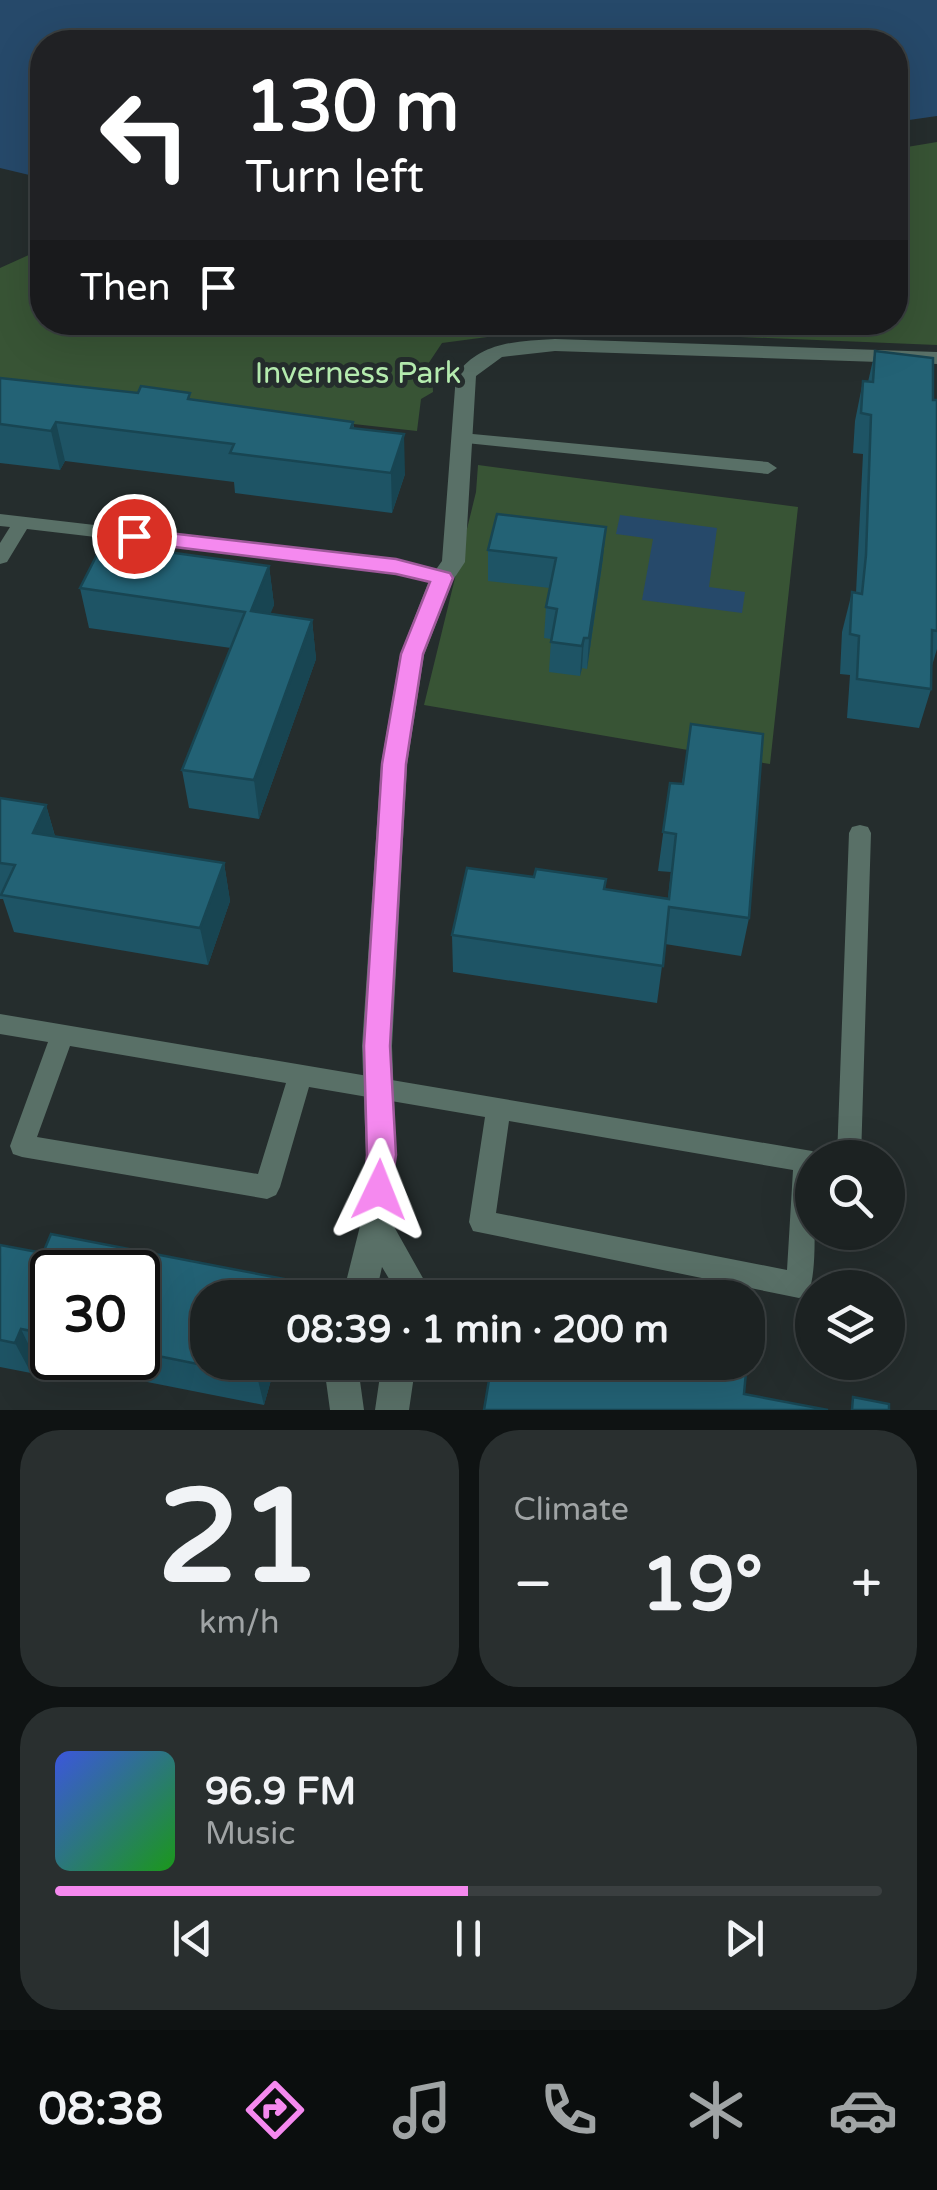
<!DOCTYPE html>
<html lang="en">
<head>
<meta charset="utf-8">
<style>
	:root { --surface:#1c2222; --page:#292f2f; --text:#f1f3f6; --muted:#a0a4a5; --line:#3a3f40; --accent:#f589ef }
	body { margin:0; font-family:"Varela Round",sans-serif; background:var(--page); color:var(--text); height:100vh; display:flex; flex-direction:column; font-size:38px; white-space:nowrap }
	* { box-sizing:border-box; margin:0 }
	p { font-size:32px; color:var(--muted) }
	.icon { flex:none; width:55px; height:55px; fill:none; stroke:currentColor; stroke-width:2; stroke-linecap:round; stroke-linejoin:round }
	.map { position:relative; height:1410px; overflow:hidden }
	.panel { display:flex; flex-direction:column; gap:20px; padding:20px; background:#0f1313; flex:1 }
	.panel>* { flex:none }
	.hud { position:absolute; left:30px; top:30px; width:878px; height:305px; border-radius:40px; box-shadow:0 10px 40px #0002,0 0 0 2px var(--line); background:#202124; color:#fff; overflow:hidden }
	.controls { position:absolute; left:795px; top:1140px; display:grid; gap:20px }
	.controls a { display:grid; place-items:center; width:110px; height:110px; border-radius:50%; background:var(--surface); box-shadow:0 10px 40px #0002,0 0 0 2px var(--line); font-size:50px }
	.speed { position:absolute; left:30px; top:1250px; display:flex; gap:20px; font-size:50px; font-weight:700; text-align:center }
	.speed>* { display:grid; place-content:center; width:130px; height:130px; border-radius:50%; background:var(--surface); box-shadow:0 10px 40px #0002,0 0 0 2px var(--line); line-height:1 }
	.speed .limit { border:5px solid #111; border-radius:15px; background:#fff; color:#111 }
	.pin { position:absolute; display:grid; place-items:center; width:85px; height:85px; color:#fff; margin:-42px; border:5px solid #fff; border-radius:50%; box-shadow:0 2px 10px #0007 }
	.me { position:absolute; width:110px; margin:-55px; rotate:2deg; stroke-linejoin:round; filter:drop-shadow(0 0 8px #0008) }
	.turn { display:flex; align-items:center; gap:35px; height:210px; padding:0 50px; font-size:45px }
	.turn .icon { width:130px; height:130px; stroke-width:2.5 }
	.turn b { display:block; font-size:70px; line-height:85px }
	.then { display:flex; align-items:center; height:95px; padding:0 50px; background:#0003; gap:20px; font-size:38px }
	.big { font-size:75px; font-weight:700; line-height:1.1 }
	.panel .tile { flex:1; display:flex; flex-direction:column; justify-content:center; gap:15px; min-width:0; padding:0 35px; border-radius:40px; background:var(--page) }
	.panel .dial { align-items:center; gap:0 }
	.dial b { font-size:130px; line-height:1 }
	.song { display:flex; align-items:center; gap:30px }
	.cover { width:120px; height:120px; border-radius:15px; background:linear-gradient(135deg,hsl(230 70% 55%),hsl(120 70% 35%)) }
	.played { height:10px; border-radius:5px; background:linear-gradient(90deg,var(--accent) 50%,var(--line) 50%) }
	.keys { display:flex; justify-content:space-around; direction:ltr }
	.heat { display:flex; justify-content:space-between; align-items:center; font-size:55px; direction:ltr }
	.panel .tiles { flex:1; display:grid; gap:20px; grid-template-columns:1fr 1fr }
	.tile:last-child { grid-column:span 2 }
	.trip { position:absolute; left:190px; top:1280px; width:575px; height:100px; border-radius:40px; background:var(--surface); box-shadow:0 10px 40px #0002,0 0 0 2px var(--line); font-weight:700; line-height:100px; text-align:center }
	.dock { display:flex; height:160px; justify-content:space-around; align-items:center; background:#0b0e0e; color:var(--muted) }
	.dock .icon { width:70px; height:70px }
	.dock .active { color:var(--accent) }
	.dock b { font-size:45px; color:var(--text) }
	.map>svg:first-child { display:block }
</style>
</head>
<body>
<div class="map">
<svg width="937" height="1410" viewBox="0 0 937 1410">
	<rect width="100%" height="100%" fill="#252d2d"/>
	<path fill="#385435" d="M937,142V345L547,329L442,343L426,367L432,371L433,392L421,399L417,431L0,385V268L42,249V322H895V149Z
		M478,465L798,507L770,764L424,705L476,492Z"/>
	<path fill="#26496a" d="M0,0H937V116L895,122V42H42V178L0,168Z
		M620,515L717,528L709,587L745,592L742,613L642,600L653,539L616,534Z"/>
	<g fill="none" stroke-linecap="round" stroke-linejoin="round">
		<path fill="#597067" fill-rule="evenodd" d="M462,433L768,462L777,468L768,474L456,442L453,438L456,434Z
			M0,514L395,560L449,573L451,578L442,584L395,572L27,529L7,562L0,564V543L10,527L0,526Z
			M860,825L868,827L871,833L861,1158H837L849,833L852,827Z
			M0,1014L812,1151L822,1158H812C812,1192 820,1266 808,1294L799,1298L473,1231L469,1222L485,1117L309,1087L280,1187L276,1195L267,1199L22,1157L13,1154L10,1146L48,1042L0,1034ZM70,1046L286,1083L258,1174L37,1137ZM509,1121L793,1170L787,1270L496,1213Z"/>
		<path fill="#597067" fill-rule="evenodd" d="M555,339L937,352V364L555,351L502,357L476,376L465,562L453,580L424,655L407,765L392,1046L396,1155L392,1223L424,1280L422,1298H390L391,1282L382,1267L375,1298H342L360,1226L366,1155L362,1046L381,765L400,655L430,578L442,561L456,375C480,342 516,341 555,339Z
			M330,1362H364L360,1381L364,1410H330L326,1381Z
			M382,1362H416L409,1410H375Z"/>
	</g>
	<path fill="#1e5465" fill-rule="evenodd" d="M875,351L933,400H937V649L931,669V689L919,728L847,718L850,675L840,674L842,632L852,592L856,593L863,454L853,453L855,421L863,381L868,382Z
		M0,378L191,399L353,422L354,428L405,474L392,513L235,493L234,482L65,461L60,470L0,463Z
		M488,550L603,558L587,669L582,668L580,676L549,672L551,639L544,638L546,607L550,588L488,581Z
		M269,566L274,605L270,613L312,620L316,659L259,819L189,808L182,770L231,648L89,628L80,588Z
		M691,724L749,918L741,956L665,944L657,1003L453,972L452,935L534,877L606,879L605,889L668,898L671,872L658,871L670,783L682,784Z
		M0,798L46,805L55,836L224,863L230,901L208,965L14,932L3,899H0Z
		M51,1234L284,1279L288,1298H208V1362H276L264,1405L36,1360L31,1373L0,1367V1245L43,1253ZM52,1272H138V1358H52Z"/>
	<path fill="#184552" d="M56,422L65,461L60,470L51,431Z
		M404,434L405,474L392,513L391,473Z
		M606,527L603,558L587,669L589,638Z
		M269,566L274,605L256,650L251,611Z
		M312,620L316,659L259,819L254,780Z
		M584,638L582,668L580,676L582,646Z
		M46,805L57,844L33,833Z
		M224,863L230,901L208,965L200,928Z
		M284,1279L288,1298H279Z
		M21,1329L36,1360L31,1373L15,1343Z
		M261,1362H276L264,1405L257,1376Z"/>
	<path fill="#236275" stroke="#184552" stroke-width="2.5" d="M875,351L933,358V400H937V631L932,630L931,689L857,679L859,636L850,634L852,592L862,594L866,555L871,415L861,413L863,381L873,382Z
		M0,378L138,393L141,386L190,393L188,399L353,422L351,428L404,434L391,473L230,453L234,444L56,422L51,431L0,424Z
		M497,514L606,527L589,638H584L582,646L551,642L557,609L546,607L556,558L488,550Z
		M103,543L269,566L251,611L312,620L254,780L182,770L245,612L80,588Z
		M691,724L763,734L749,918L669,907L663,966L452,935L467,868L534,877L536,869L606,879L604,889L669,899L676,834L663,832L670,783L683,784Z
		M0,798L46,805L33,833L224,863L200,928L1,895L15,865L0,863Z
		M51,1234L284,1279L279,1298H208V1362H261L257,1376L138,1352V1272H52V1335L21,1329L15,1343L0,1340V1245L43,1253Z
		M614,1288L638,1290L637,1298H613Z
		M492,1362H693L746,1372L744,1394L828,1410H484Z
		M853,1397L889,1404V1410H852Z"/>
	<path fill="#f589ef" stroke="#9f599b" stroke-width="2.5" d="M134,529L396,559L450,573L453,578L423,654L406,764L390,1046L396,1155L389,1200L379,1204L369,1200L364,1190L367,1155L364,1046L382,764L401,654L430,582L396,574L126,541L123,536L126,531Z"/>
	<g text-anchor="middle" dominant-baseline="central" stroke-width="10" stroke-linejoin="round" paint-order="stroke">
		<g font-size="30" fill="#b6edb0" stroke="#252d2d">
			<text x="358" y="373">Inverness Park</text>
		</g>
	</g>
</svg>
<div class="controls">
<a><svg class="icon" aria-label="search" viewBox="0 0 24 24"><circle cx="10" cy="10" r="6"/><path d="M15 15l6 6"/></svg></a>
<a><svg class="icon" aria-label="layers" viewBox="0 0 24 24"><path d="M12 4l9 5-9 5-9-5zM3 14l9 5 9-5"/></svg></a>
</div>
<div class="speed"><div class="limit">30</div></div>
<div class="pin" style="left:134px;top:536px;background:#d93025"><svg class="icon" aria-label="arrive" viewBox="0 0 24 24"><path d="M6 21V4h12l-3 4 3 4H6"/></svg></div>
<svg class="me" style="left:379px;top:1190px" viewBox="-20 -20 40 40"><path d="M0-17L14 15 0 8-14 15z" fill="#f589ef" stroke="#fff" stroke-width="4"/></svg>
<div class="trip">08:39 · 1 min · 200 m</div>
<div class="hud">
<div class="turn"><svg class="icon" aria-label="left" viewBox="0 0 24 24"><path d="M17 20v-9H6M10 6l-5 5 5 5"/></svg><div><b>130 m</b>Turn left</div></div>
<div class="then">Then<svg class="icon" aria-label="arrive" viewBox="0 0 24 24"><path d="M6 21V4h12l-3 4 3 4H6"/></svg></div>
</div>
</div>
<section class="panel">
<div class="tiles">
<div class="tile dial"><b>21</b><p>km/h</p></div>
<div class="tile"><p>Climate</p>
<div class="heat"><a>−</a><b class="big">19°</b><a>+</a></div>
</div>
<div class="tile">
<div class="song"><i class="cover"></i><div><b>96.9 FM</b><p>Music</p></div></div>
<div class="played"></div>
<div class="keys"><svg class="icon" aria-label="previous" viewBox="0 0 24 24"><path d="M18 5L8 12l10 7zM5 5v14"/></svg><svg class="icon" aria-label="pause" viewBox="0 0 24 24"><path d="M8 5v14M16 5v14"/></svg><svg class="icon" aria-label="next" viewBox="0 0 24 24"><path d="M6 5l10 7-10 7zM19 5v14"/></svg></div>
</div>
</div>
</section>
<nav class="dock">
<b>08:38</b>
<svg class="icon active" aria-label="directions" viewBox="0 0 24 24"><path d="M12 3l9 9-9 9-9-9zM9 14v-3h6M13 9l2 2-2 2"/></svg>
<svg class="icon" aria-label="music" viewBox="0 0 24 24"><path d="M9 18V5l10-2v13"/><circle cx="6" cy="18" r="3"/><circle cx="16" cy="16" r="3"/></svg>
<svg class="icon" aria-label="phone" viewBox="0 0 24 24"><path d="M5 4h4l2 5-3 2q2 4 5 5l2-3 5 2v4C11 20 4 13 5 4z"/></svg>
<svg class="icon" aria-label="climate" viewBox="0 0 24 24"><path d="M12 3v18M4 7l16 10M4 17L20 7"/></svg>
<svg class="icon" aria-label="car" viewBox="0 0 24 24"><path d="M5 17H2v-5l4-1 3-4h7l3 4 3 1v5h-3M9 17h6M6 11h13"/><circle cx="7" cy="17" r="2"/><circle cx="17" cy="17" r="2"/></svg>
</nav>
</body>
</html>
